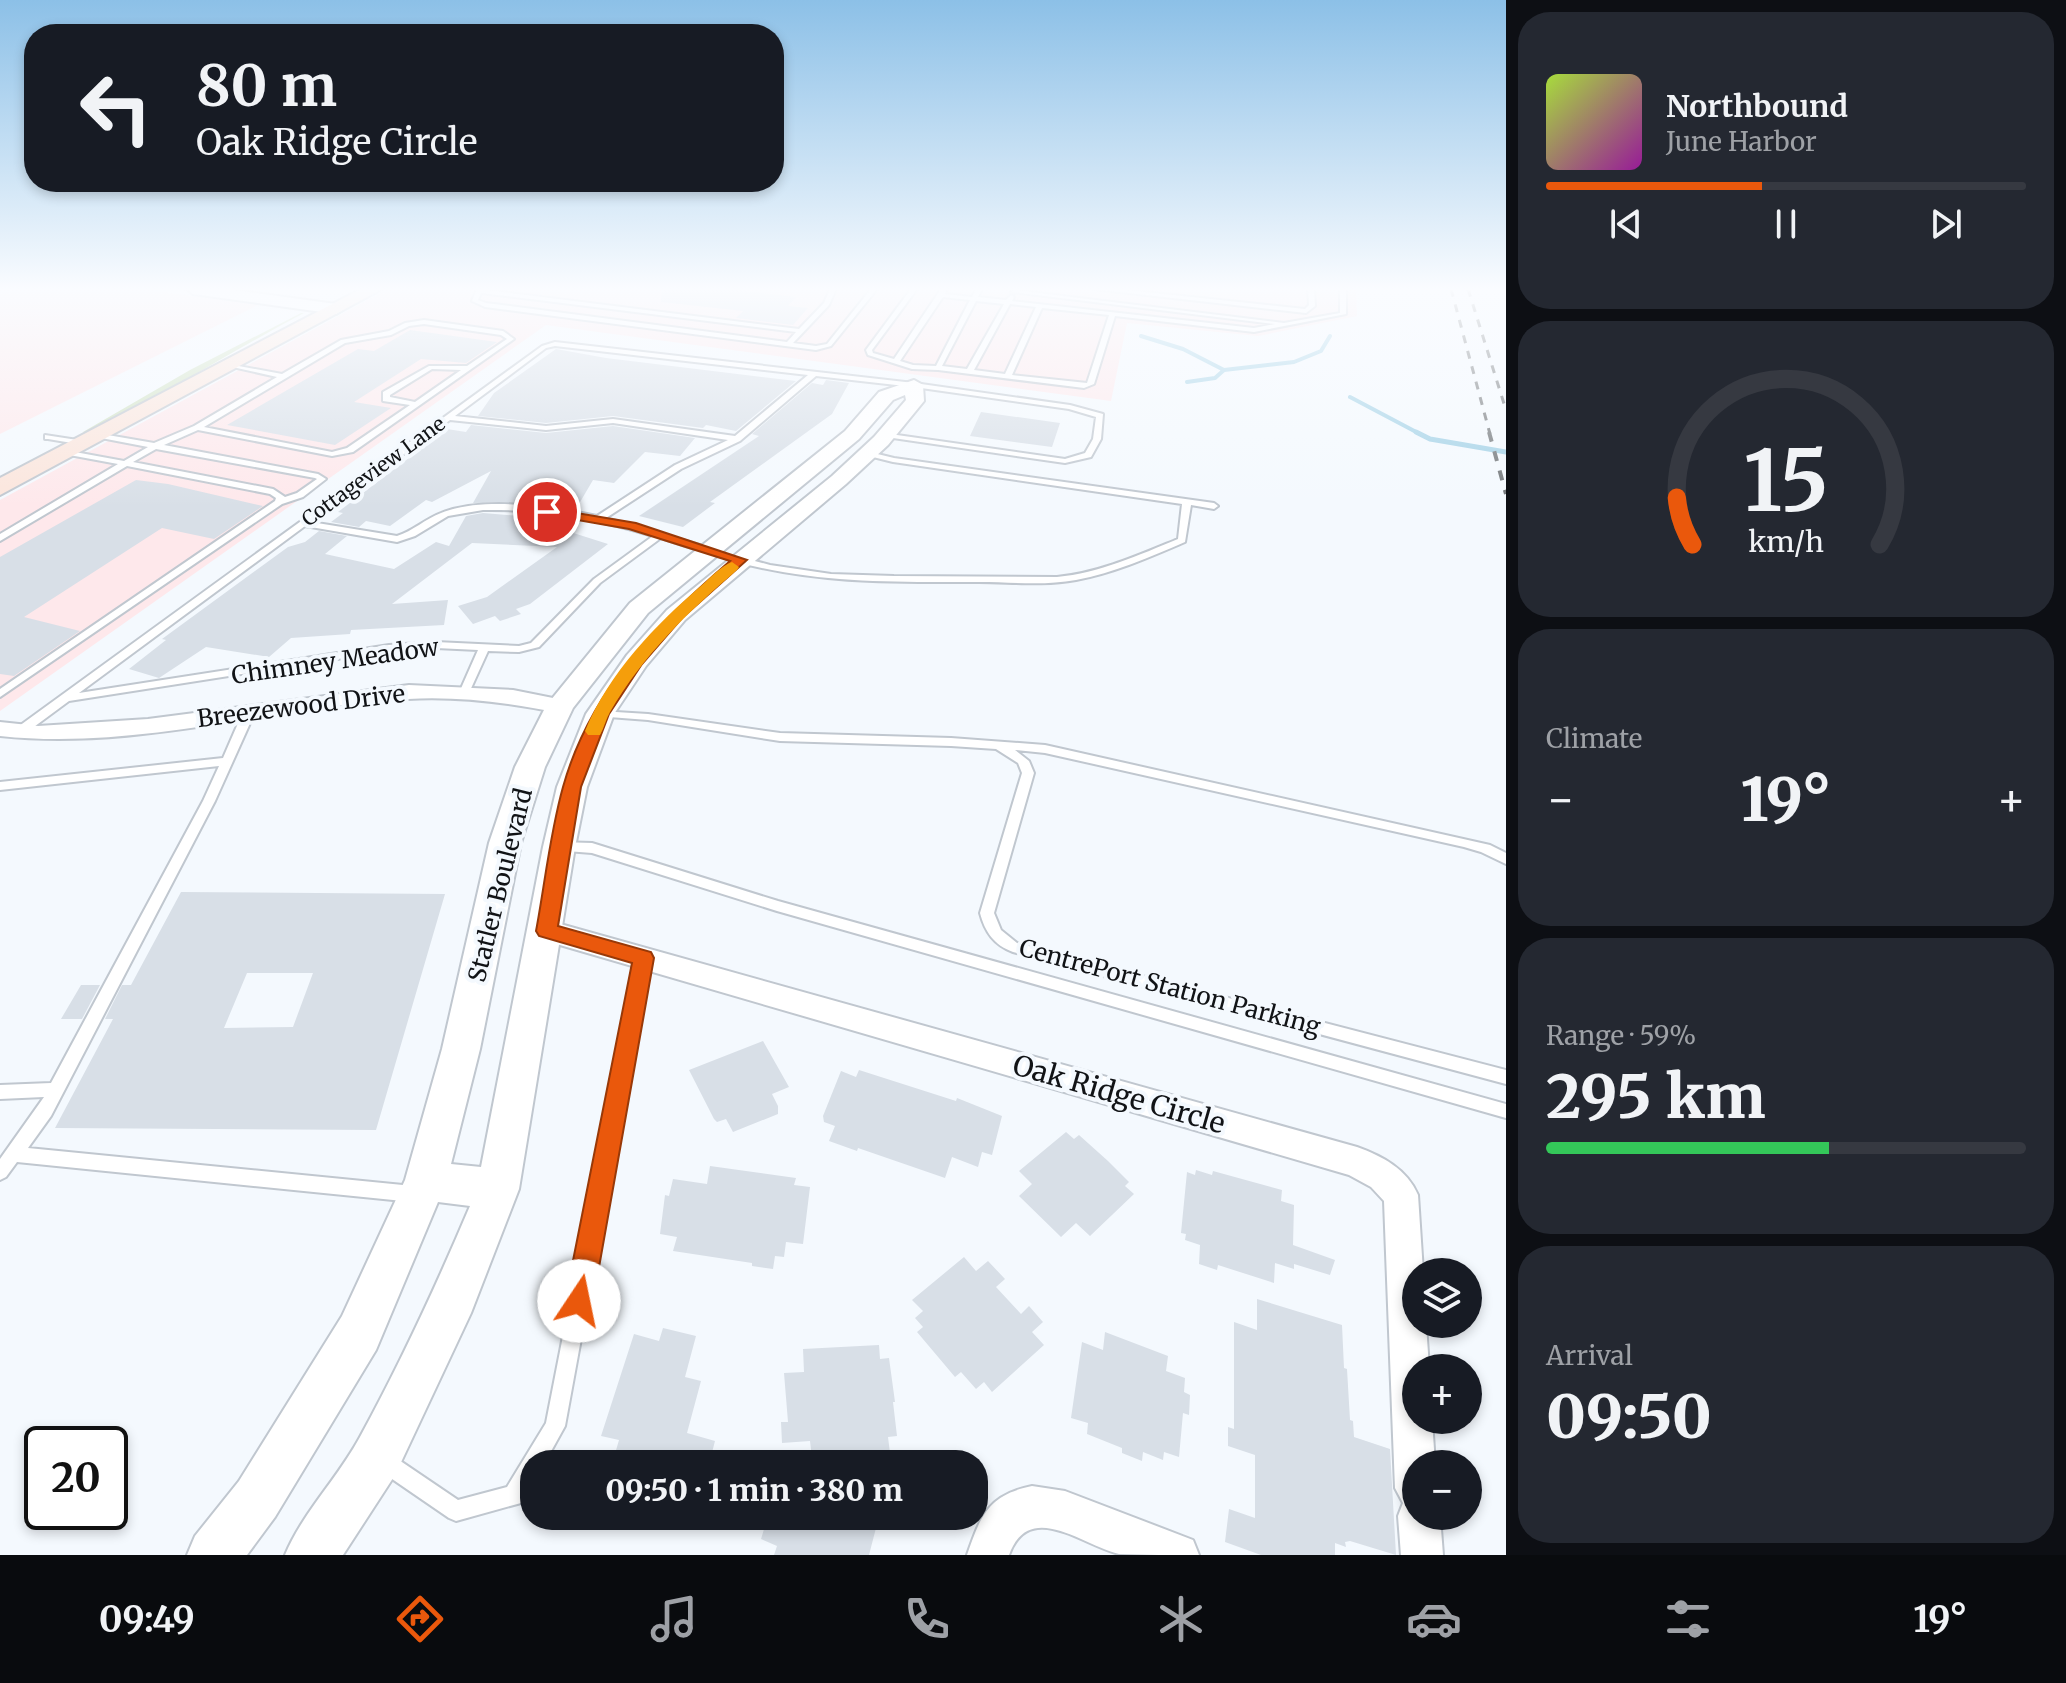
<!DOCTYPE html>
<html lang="en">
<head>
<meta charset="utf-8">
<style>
	:root { --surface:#171b24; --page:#242831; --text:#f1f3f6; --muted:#9ea1a6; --line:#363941; --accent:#ea580c }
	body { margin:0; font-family:Merriweather,serif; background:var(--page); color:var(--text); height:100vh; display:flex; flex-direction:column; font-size:30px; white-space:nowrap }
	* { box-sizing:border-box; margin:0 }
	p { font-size:26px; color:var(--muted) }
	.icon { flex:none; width:44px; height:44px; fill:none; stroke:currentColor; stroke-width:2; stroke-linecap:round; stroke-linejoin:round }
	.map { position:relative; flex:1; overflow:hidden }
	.details { display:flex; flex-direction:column; gap:12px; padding:12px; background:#0d0f14; width:560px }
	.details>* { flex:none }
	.banner { position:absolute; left:24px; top:24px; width:760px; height:168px; border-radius:32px; box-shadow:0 4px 12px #0003; background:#171b24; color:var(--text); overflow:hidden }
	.controls { position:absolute; left:1402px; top:1258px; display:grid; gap:16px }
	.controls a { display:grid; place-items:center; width:80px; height:80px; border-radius:50%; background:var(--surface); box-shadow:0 4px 12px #0003; font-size:40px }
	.speed { position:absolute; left:24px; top:1426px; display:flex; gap:16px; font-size:40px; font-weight:700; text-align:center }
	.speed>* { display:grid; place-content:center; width:104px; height:104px; border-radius:50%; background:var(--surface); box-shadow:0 4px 12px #0003; line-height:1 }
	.speed .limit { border:4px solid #111; border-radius:12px; background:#fff; color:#111 }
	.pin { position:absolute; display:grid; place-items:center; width:68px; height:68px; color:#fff; margin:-34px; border:4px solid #fff; border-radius:50%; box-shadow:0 2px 8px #0007 }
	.me { position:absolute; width:88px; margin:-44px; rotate:11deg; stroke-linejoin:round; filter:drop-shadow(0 0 6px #0008) }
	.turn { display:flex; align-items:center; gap:28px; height:168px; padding:0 40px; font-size:36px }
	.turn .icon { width:104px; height:104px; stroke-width:2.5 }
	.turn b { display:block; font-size:56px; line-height:68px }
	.big { font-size:60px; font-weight:800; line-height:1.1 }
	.details .widget { flex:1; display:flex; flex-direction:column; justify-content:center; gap:12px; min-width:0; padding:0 28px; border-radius:32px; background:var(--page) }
	.details .dial { align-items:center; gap:0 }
	.dial svg { height:208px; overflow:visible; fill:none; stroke:var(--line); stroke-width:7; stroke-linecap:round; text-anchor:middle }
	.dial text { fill:var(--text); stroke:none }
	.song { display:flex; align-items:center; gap:24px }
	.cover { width:96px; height:96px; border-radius:12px; background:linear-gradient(135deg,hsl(80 70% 55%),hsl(300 70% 35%)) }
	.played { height:8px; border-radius:4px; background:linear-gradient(90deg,var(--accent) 45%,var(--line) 45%) }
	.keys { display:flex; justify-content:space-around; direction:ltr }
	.heat { display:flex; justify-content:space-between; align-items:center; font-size:44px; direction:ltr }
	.charge { height:12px; border-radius:6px; background:linear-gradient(90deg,#34c759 59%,var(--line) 0) }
	.trip { position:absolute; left:520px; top:1450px; width:468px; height:80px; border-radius:32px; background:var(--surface); box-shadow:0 4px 12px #0003; font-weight:800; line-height:80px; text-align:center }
	.tabs { display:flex; height:128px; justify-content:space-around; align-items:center; background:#090b0e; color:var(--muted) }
	.tabs .icon { width:56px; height:56px }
	.tabs .selected { color:var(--accent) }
	.tabs b { font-size:36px; color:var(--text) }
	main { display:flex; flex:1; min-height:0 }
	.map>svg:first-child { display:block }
</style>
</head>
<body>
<main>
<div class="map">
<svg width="1506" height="1555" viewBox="0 0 1506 1555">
	<rect width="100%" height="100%" fill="#f4f9fe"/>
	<path fill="#fee8eb" d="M0,289H142L258,305L0,434Z
		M388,289H1356L1357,316L1258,336L1127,323L1111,401L546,325L0,711V500Z"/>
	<path fill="#d1e2c5" d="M301,313H304C232,351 165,394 93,431L83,432L190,370Z"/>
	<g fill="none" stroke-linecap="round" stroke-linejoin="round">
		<path stroke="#a2d1e6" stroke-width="4" d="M1141,336L1183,349L1224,370
			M1187,382L1215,378L1224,370L1294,362L1321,351L1330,336
			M1350,397L1420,434"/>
		<path stroke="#a2d1e6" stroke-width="5" d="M1416,432L1430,439L1506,452"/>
	</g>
	<path fill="#d8dfe7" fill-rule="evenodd" d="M662,289H726L796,297L788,306L808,308L793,325L736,318L743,311L661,302Z
		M410,330L497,342L466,363L421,359L354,402L391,408L335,445L227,425L358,349L374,351Z
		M556,349L606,358L796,381L736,431L706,425L703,428L613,416L546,423L478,416L494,393Z
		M826,380L849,383L832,414L710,502L715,503L683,527L639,516L759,436L752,434L812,383L823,385Z
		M981,412L1060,423L1052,447L970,436Z
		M471,425L546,433L613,426L695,438L680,456L645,452L614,483L593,480L576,509L519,502L473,503L491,471L432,502L426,500L390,526L366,521L359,527L331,522L343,513L338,512L447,429L466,432Z
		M136,480L168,484L263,506L214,539L162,528L24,617L80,631L14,676L0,674V557Z
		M483,513L570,520L564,530L608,544L530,604L516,609L521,614L500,621L495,616L473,624L458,606L487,597L557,547L472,543L392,604L448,600L444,625L351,630L350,634L291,638L269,657L206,647L159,678L129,669L166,640L162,639L288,547L305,542L319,531L347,536L325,554L394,569L436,542L449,546L466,516Z
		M181,892L445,894L376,1130L55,1128L113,1019H105L122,985H131ZM247,973H313L293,1027L224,1028Z
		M81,985H100L82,1019H61Z
		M763,1041L789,1087L772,1094L778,1106V1114L733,1132L726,1119L717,1122L714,1119L689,1070Z
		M859,1070L956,1101L957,1098L1002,1116L992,1155L982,1152L978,1167L952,1157L945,1178L858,1148L857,1151L829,1141L835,1126L824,1122L823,1116L841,1071L856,1077Z
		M1066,1132L1074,1139L1079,1135L1108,1161L1129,1182L1125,1186L1134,1194L1090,1236L1076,1223L1061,1237L1019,1196L1032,1184L1019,1171Z
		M710,1166L796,1178L794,1185L810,1187L803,1244L786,1242L784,1257L775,1256L773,1269L752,1266V1263L673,1251L677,1237L660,1234L665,1195L669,1196L673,1179L707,1184Z
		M1196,1170L1212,1175L1213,1171L1282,1190L1281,1201L1294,1205L1293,1245L1335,1260L1330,1275L1294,1264V1269L1275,1263L1274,1283L1218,1265L1217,1270L1199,1264L1200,1245L1185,1240L1186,1234L1181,1233L1187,1172L1195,1175Z
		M964,1257L976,1271L988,1261L1005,1279L996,1287L1021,1314L1029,1306L1043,1322L1032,1332L1044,1345L992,1392L984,1382L976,1389L961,1372L955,1377L917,1332L923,1327L915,1318L923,1311L912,1300Z
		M1257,1299L1342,1325L1344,1368L1347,1369L1350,1420L1353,1421L1354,1437L1390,1449L1396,1555L1350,1541L1345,1542L1346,1547L1335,1543V1555H1261L1225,1542L1229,1509L1255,1518V1455L1228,1446V1427L1234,1429V1322L1257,1330Z
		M663,1328L696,1336L685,1377L701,1381L687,1433L715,1441L709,1464H612L619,1440L601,1436L634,1334L659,1341Z
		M1105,1332L1168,1356L1166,1371L1185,1378L1184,1392L1190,1395L1189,1415L1183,1413L1179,1457L1164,1452L1163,1460L1143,1452L1142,1461L1122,1453V1448L1087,1434L1088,1423L1071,1418L1082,1342L1103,1350Z
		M879,1345L880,1359L889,1358L895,1402H893L897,1436L888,1437L890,1453L812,1458L810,1441L782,1443L781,1422H788L784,1373L804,1372L803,1349Z
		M768,1516L787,1523L789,1516H847L876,1528L869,1555H774L777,1546L761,1539Z"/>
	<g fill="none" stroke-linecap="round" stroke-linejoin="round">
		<defs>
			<path id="service" d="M477,289L799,329L824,303L830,289H836L829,305L793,343L816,346L827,344L871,289H877L831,346L816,350L485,307L472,301ZM481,293L796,332L787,342L486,303L478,300Z
				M911,289H917L872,350L873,353L894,359L941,289H947L945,294L972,297L976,289H982L978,297L1006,300L1011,295L1014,297L1012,301L1254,328L1275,324L1011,292L1014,290L1284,323L1340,313V289H1346V314L1254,332L1115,316L1094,384L1084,388L938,370L912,369L868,355L866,350ZM943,297L970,300L936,366L913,365L900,361ZM976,301L1004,304L967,369L942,366ZM1010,304L1036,307L1005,374L974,370ZM1042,308L1109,315L1087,383L1012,375Z
				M1093,289H1116L1305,309L1309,305L1308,289H1314L1315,306L1306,313Z
				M424,320L503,331L514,339L353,452L332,456L198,430L164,445L318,474L326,479L303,497L282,504L0,697V689L275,501L276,498L270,494L127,466L0,541V534L118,464L64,454V450L124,461L148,447L96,437V433L154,443L194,426L277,377L228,366V364L282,374L341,340L389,331L405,323ZM424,324L501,335L507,339L467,366H429L383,392V401L410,405L347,448L332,452L204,427L345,343L391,335L409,326ZM432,369L461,370L415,402L390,397V395ZM156,449L315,478L317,479L297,493L285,497L273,489L133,462Z
				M555,342L914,383L1070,405L1103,414L1101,439L1091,457L1065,463L886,437L882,435L883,433L1065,459L1085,453L1093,439L1096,417L1069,409L914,387L816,376L740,441L681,469L606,518L710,548V552H704L661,538L600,583L539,647L519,652L488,651L468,695H460L459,693L478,650L436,648L389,651L69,701L23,735H15L13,732L15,729L542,346ZM555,346L808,375L735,436L613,419L546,426L455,416L546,348ZM450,420L546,430L613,423L728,440L675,465L597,516C554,507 483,496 441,513C425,519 413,531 397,536L311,522ZM483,510C541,509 597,519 653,536L594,579L531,643L519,646L436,642L389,645L79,693L305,526L397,542L415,536L448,516Z
				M45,435L84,441L88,443L84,445L48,439H45Z
				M865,451L894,458L1214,503L1218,506L1214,509L1191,505L1185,542C1150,557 1114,573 1076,580C1044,586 1011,582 979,582C895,582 818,584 737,562L735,560L740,557L770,565L831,574L894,576L1057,577C1099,573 1139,555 1178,539L1182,504L893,462L865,455Z
				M249,709L255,712L215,801L51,1116L28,1148L413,1186L419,1188L422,1194L419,1200L413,1202L17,1162L6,1177L0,1180V1159L44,1097L0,1099V1085L51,1083L203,801L219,766L0,790V782L223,758L243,712Z
				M600,711L648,714L780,733L951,738L1045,745L1490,845L1506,853V864L1481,852L1464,847L1045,753L1015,750L1029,761L1034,773L994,913L1001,930L1017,943L1506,1070V1084L1013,952C994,945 985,932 980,913L1022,773L1018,763L996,749L951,746L780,741L648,720L596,716L594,714Z
				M559,842L592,843L778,901L1506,1104V1118L777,911L592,853L554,850L553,847L554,844Z
				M644,952L649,954L651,958L565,1426L544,1464H534V1481L521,1503L456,1521L449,1518L379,1470L376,1463L379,1456L386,1453L393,1456L458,1500L507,1487L546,1423L637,958L639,954Z"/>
			<path id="minor" d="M409,685L513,690L568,701L571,706L560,713C511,703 458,696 408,699C273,707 136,751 0,736V722L38,726L148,719Z
				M546,920L1357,1147C1382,1156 1407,1169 1418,1195L1423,1272H1416V1324H1426L1429,1368H1416V1420H1432L1435,1464H1416V1516H1440L1443,1555H1401L1398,1516L1403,1503L1395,1488L1384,1201L1371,1187L1349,1175L536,938L532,931L536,924Z
				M1032,1486L1065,1491L1193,1540L1199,1555C1175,1555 1143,1555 1119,1554C1082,1545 1029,1499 1009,1555H967C981,1515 988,1495 1032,1486Z"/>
			<path id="tertiary" d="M186,289H227L336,304L344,309L336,314L193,294Z
				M914,380L923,385L924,401L888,445L846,484L685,620L646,666L614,714L587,787L575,847L519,1189L471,1313L395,1475L343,1555H285C303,1512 338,1478 360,1437C401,1362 437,1284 470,1206L438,1202L376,1350L275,1517L247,1555H187L195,1536L239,1481L342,1316L405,1180L442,1049L489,843L515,767L546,706L630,603L845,431L879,392ZM905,395L906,400L874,437L832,476L667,610L627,655L586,714L557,787L543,847L481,1167L451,1164L480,1049L521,843L545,767L573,708L648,613L859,439L893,400Z"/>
			<path id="secondary" d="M361,289H382L0,495V478Z"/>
		</defs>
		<use href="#service" stroke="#c0c7cf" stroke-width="4"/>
		<use href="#minor" stroke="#c0c7cf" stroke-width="4"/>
		<use href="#tertiary" stroke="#c0c7cf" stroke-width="4"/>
		<use href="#secondary" stroke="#c0c7cf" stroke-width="4"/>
		<use href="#service" fill="#fff" fill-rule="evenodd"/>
		<use href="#minor" fill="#fff" fill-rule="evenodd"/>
		<use href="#tertiary" fill="#fff" fill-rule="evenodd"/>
		<use href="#secondary" fill="#fbe5dc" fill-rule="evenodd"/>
		<path stroke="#707477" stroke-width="3" stroke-dasharray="8 8" stroke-linecap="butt" d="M1451,289L1490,434
			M1468,289L1506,410"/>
		<path stroke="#707477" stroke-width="4" stroke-dasharray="10 10" stroke-linecap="butt" d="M1489,432L1506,494"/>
	</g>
	<linearGradient id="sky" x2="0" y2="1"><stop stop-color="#8cc0e7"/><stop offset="0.57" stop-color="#fafcff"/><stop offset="1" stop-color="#fafcff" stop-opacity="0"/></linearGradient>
	<rect width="1506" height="507" fill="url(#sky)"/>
	<path fill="#ea580c" stroke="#983908" stroke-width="2" d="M547,508L636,523L747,560L682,618L642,664L609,714L581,787L558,926L651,952L654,958L593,1301L588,1311L579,1315L569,1311L565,1301L632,963L539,936L536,931C545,883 550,833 563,787C590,690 656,625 730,561L629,529L543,514V509Z"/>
	<path fill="#f59e0b" d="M732,562L739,567L737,570C688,612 643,655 610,712C606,719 604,728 600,735H588L585,731C608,674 656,624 702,585C711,577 721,566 732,562Z"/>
	<g text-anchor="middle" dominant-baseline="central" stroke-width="8" stroke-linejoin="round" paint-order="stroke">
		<g font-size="20" fill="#111316" stroke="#f4f9fe">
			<text transform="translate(373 471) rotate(-36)">Cottageview Lane</text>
		</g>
		<g font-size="24" fill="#111316" stroke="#f4f9fe">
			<text transform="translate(335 661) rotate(-8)">Chimney Meadow</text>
			<text transform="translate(301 706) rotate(-7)">Breezewood Drive</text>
			<text transform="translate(500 885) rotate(-76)">Statler Boulevard</text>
			<text transform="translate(1170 987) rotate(15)">CentrePort Station Parking</text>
		</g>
		<g font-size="28" fill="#111316" stroke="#f4f9fe">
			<text transform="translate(1119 1094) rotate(16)">Oak Ridge Circle</text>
		</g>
	</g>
</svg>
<div class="controls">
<a><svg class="icon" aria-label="layers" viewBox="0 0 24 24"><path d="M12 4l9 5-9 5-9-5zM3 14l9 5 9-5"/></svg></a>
<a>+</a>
<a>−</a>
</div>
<div class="speed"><div class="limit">20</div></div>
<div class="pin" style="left:547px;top:512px;background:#d93025"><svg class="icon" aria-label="arrive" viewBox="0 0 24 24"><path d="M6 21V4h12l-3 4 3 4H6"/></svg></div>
<svg class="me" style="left:579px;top:1301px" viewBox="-20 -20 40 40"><circle r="19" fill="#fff"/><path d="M0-13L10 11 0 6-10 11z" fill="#ea580c"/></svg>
<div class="trip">09:50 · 1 min · 380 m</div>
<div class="banner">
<div class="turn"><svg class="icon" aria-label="left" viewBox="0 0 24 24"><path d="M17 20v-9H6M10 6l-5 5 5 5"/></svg><div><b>80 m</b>Oak Ridge Circle</div></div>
</div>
</div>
<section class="details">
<div class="widget">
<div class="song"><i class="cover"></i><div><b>Northbound</b><p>June Harbor</p></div></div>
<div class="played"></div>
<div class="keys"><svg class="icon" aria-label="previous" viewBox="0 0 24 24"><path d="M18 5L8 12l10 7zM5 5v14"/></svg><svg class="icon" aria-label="pause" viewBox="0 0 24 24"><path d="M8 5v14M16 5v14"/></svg><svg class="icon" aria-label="next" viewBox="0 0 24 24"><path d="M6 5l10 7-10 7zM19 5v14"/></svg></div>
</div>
<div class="widget dial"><svg viewBox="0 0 100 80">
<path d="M14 69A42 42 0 1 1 86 69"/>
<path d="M14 69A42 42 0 0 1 8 51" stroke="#ea580c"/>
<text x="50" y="56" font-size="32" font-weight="700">15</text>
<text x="50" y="72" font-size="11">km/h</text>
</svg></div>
<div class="widget"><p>Climate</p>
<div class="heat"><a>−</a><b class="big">19°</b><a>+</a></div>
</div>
<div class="widget"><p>Range · 59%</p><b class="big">295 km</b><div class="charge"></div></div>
<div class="widget"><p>Arrival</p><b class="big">09:50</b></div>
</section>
</main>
<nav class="tabs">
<b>09:49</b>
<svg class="icon selected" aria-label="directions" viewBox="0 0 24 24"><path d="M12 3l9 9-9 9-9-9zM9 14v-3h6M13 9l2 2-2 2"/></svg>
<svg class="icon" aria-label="music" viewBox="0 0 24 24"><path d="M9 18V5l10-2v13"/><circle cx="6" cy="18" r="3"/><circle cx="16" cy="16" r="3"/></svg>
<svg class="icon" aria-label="phone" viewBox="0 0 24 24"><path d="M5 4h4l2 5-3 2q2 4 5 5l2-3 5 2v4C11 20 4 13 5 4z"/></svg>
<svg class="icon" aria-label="climate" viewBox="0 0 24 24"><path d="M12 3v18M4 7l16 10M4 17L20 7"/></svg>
<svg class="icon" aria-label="car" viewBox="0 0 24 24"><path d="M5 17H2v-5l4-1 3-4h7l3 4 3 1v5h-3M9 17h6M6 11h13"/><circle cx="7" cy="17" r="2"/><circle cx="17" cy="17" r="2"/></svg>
<svg class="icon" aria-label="filters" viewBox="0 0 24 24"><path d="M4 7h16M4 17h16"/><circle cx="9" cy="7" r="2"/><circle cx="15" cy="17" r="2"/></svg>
<b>19°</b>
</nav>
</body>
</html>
